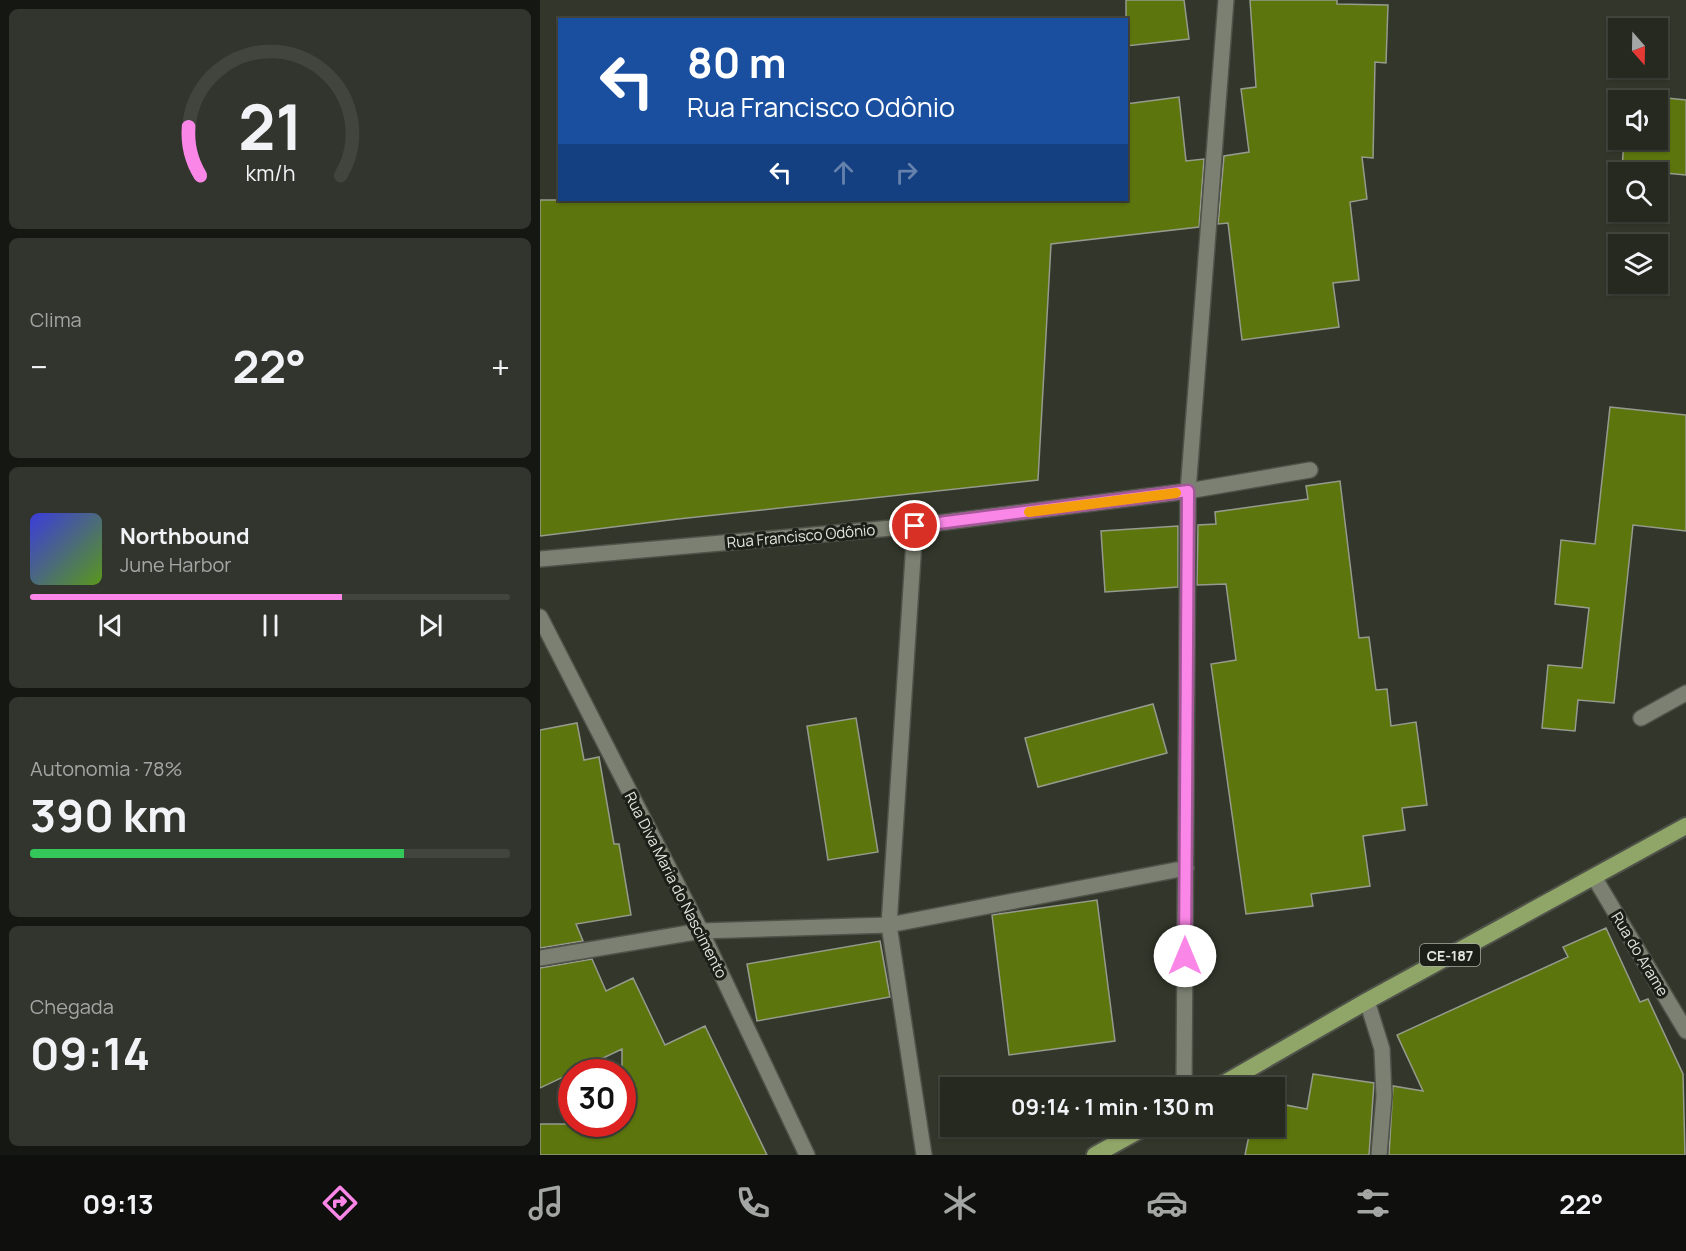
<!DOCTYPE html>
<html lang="pt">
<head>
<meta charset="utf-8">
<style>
	:root { --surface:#262920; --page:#32352d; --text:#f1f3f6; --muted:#a4a6a5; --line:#42453e; --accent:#fa87e7 }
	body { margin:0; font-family:Manrope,sans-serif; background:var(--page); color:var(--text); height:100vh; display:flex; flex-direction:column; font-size:22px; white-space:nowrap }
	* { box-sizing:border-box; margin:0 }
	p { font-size:20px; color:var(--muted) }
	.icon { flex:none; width:33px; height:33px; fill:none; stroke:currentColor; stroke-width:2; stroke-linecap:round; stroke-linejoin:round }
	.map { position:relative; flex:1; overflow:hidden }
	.drawer { display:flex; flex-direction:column; gap:9px; padding:9px; background:#151712; width:540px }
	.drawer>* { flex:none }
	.hud { position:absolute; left:18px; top:18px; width:570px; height:183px; border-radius:0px; box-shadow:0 2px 4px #0004,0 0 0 2px var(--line); background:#1a4fa0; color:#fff; overflow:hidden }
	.needle { width:39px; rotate:160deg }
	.tools { position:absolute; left:1068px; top:18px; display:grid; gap:12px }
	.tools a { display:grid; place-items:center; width:60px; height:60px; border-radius:0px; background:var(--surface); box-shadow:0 2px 4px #0004,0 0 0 2px var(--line); font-size:30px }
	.speed { position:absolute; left:18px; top:1059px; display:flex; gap:12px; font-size:30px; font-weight:700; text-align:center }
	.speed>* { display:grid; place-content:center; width:78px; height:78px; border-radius:50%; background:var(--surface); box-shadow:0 2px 4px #0004,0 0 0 2px var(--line); line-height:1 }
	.speed .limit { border:9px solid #d22; background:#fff; color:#111 }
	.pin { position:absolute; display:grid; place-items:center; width:51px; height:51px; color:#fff; margin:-26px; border:3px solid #fff; border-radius:50%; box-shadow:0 2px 6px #0007 }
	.me { position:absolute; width:66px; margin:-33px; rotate:0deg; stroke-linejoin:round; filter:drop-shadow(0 0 4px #0008) }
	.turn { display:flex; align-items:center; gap:21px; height:126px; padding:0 30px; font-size:27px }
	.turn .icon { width:78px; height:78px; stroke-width:2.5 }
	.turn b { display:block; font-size:42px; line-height:51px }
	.lanes { display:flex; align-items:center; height:57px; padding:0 30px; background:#0003; justify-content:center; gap:30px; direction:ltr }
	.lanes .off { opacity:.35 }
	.big { font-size:45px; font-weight:700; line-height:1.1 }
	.drawer .card { flex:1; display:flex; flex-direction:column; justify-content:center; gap:9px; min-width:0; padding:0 21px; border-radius:9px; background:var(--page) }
	.drawer .dial { align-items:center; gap:0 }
	.dial svg { height:156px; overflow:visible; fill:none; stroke:var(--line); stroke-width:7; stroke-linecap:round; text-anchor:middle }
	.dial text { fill:var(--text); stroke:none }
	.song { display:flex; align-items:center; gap:18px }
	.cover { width:72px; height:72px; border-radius:9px; background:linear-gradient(135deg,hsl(240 70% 55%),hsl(90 70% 35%)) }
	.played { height:6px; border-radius:3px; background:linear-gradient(90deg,var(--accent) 65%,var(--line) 65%) }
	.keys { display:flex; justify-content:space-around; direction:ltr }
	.heat { display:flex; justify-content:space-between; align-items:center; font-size:33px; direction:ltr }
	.charge { height:9px; border-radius:4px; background:linear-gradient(90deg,#34c759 78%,var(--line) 0) }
	.trip { position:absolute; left:400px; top:1077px; width:345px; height:60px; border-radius:0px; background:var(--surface); box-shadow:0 2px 4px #0004,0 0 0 2px var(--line); font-weight:700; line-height:60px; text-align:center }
	.dock { display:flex; height:96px; justify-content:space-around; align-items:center; background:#0f100d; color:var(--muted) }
	.dock .icon { width:42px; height:42px }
	.dock .active { color:var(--accent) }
	.dock b { font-size:27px; color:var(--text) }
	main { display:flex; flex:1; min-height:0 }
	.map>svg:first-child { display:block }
</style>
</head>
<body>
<main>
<section class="drawer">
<div class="card dial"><svg viewBox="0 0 100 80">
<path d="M14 69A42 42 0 1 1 86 69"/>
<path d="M14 69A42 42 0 0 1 8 44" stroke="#fa87e7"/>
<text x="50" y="56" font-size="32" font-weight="700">21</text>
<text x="50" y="72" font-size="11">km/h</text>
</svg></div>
<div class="card"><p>Clima</p>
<div class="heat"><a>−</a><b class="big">22°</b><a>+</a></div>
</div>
<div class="card">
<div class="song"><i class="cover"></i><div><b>Northbound</b><p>June Harbor</p></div></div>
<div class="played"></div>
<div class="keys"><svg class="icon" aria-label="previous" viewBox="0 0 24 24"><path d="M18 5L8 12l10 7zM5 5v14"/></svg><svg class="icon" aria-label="pause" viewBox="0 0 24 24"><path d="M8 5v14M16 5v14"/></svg><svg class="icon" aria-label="next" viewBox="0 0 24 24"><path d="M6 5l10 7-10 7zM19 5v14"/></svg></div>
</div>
<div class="card"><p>Autonomia · 78%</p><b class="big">390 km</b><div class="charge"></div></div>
<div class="card"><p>Chegada</p><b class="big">09:14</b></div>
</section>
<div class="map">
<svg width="1146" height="1155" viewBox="0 0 1146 1155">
	<rect width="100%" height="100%" fill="#33372b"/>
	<path fill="#5c750d" stroke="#969b8d" stroke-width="1.5" d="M586,0H644L649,39L586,46Z
		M710,0H797V4L848,5L846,63L835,62L833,158L822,157L827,199L810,202L819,280L793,283L799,327L702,340L688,223L678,224L684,156L709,152L701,89L716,87Z
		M1089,94L1146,100V175L1082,169L1084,140H1118V100H1088Z
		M639,97L646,161L664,159L659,227L511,244L498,480L138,519L0,536V200H586V104Z
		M1070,407L1146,415V531L1093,525L1074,703L1038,700L1035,731L1002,728L1008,665L1042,668L1049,608L1015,604L1021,540L1055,544Z
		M800,481L819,638L829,637L836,690L847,689L851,726L876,722L887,805L862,808L865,830L823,836L830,886L771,894L773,906L706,914L671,664L696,660L686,584L657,585L658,525L676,524L675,512L768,499L766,486Z
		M638,526V587L565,592L561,531Z
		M613,704L627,753L498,787L485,738Z
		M316,718L338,852L288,860L267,726Z
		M37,723L44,760L59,757L74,844H79L91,915L36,924L43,941L0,948V730Z
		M557,900L575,1041L469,1055L452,915Z
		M1066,928L1100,1002L1108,999L1143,1074L1145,1155H849L853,1086L883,1091L857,1035L1028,957L1023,947Z
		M340,941L350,997L217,1021L207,964Z
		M52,959L66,991L93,978L125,1045L165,1026L227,1155H0V1124H82V1049L0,1088V968Z
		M773,1074L834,1083L829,1155H705L711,1126H735V1103L767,1109Z"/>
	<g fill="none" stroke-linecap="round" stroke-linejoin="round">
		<defs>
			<path id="minor" d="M375,526L349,925L384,1155
				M0,559L375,526L648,491L770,470
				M0,617L161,931L267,1155
				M1101,718L1146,693
				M1054,877L1146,1031
				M0,958L161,931L349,925L646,868
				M827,1001L842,1049L844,1096L839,1155
				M644,1088L648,491L686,0"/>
			<path id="trunk" d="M676,1088L827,1001L1146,826
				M555,1155L607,1126"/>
		</defs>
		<use href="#minor" stroke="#4f5249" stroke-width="18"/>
		<use href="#trunk" stroke="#4f5249" stroke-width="20"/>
		<use href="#minor" stroke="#7b8072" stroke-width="15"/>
		<use href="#trunk" stroke="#90a568" stroke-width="16"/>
	</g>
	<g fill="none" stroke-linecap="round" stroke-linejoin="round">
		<defs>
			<path id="route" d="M375,526L648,491L645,956"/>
		</defs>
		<use href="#route" stroke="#a25896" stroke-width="15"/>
		<use href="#route" stroke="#fa87e7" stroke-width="10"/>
		<path stroke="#f59e0b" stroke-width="10" d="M489,512L636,493"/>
	</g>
	<g text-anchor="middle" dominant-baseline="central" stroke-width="6" stroke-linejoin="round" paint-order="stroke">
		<rect fill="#1c1e18" stroke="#a7aaa3" stroke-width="1.5" x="880" y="944" width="60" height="22" rx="4.5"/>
		<g font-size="14" font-weight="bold" fill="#e3e6de">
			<text x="910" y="955">CE-187</text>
		</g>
		<g font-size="15" fill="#e3e6de" stroke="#1c1e18">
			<text transform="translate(261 536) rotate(-5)">Rua Francisco Odônio</text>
			<text transform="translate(136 885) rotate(63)">Rua Diva Maria do Nascimento</text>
			<text transform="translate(1100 954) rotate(59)">Rua do Arame</text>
		</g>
	</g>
</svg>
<div class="tools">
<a><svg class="needle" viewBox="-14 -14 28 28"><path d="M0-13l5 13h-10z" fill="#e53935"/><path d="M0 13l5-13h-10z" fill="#a4a6a5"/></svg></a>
<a><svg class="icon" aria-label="sound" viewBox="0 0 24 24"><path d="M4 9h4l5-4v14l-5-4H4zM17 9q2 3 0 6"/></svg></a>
<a><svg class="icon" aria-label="search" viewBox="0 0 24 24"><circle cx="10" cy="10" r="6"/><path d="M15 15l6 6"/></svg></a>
<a><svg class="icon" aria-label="layers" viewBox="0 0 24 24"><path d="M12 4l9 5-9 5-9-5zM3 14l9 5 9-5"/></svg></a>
</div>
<div class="speed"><div class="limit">30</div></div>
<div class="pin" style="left:375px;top:526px;background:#d93025"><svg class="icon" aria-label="arrive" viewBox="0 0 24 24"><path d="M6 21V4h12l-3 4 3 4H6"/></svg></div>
<svg class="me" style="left:645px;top:956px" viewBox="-20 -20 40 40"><circle r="19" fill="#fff"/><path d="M0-13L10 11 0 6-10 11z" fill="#fa87e7"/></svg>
<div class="trip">09:14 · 1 min · 130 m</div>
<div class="hud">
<div class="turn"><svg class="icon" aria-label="left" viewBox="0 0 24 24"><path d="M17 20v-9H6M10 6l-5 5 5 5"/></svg><div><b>80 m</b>Rua Francisco Odônio</div></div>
<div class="lanes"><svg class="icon" aria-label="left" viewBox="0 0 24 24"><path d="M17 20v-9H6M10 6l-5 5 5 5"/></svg><svg class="icon off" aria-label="ahead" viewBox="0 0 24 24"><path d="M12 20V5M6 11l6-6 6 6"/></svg><svg class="icon off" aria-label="right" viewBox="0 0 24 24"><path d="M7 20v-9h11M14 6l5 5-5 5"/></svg></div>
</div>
</div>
</main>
<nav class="dock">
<b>09:13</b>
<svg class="icon active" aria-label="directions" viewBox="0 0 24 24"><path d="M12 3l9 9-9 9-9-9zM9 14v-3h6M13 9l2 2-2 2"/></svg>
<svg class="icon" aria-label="music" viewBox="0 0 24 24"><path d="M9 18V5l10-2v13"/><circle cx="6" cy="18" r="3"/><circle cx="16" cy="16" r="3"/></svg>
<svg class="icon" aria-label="phone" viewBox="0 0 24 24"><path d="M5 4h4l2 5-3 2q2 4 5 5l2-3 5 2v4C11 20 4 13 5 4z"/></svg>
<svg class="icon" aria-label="climate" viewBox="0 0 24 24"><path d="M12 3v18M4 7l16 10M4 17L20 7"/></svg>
<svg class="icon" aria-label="car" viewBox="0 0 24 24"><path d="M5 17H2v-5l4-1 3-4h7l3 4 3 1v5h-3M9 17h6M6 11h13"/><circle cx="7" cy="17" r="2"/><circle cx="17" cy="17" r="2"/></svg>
<svg class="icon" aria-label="filters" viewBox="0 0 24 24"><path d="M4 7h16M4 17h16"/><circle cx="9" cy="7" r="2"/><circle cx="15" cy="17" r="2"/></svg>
<b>22°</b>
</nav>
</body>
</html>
